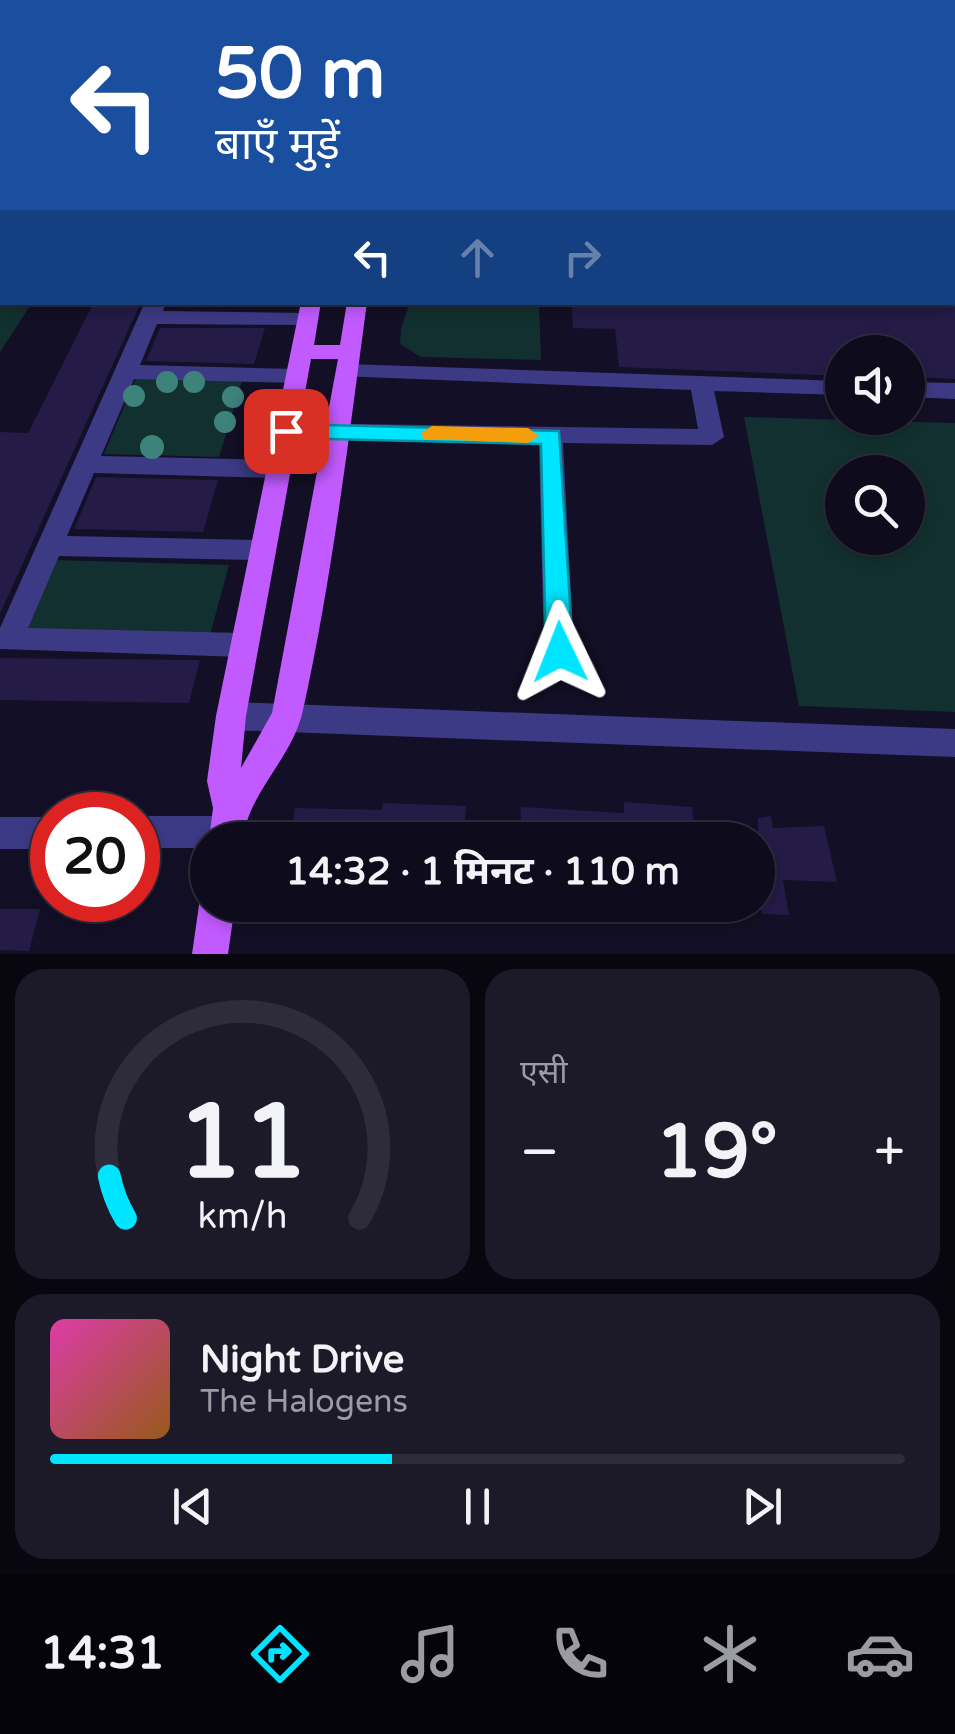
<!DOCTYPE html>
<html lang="hi">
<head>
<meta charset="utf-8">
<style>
	:root { --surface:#0e0b1c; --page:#1c1929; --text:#f1f3f6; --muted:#9b9ba3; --line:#2e2b3b; --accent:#00e5ff }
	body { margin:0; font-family:"Varela Round","Noto Sans Devanagari",sans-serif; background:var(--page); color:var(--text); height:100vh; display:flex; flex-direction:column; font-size:38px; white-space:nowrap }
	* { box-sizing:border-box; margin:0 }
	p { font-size:32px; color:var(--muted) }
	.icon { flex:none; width:55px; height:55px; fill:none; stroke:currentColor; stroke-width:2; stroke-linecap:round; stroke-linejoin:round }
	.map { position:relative; height:954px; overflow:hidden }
	.details { display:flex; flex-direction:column; gap:15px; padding:15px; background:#08060f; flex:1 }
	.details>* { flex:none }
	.top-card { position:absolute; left:0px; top:0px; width:955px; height:305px; box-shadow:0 5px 15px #0003,0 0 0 2px var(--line); background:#1a4fa0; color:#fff; overflow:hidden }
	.buttons { position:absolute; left:825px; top:335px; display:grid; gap:20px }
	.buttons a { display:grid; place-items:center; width:100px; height:100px; border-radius:50%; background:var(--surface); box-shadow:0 5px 15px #0003,0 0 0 2px var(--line); font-size:50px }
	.speed { position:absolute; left:30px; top:792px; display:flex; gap:20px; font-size:50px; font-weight:700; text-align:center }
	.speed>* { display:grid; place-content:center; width:130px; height:130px; border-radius:50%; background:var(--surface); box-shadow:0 5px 15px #0003,0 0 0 2px var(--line); line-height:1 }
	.speed .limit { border:15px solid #d22; background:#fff; color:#111 }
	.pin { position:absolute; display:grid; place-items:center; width:85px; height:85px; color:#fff; margin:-42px; border-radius:20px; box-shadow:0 5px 15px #0006 }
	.me { position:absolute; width:110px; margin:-55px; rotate:358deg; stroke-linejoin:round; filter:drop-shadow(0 0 8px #0008) }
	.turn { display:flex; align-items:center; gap:35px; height:210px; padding:0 50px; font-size:45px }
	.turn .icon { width:130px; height:130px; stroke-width:2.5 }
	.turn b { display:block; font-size:70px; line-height:85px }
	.lanes { display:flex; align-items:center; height:95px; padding:0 50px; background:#0003; justify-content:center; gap:50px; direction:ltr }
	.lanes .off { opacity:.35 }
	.big { font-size:75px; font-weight:700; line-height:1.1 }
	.details .tile { flex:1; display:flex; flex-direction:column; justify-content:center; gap:15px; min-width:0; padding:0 35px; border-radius:30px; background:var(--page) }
	.details .dial { align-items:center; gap:0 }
	.dial svg { height:260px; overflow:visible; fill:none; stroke:var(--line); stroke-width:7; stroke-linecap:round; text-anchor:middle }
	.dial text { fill:var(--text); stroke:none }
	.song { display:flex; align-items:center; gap:30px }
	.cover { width:120px; height:120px; border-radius:15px; background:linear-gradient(135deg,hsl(320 70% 55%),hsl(30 70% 35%)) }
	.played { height:10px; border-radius:5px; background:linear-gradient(90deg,var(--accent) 40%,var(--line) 40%) }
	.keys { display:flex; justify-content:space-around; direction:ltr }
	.heat { display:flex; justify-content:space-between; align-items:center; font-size:55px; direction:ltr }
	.details .tiles { flex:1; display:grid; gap:15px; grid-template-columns:1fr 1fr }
	.tile:last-child { grid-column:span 2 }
	.trip { position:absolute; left:190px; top:822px; width:585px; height:100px; border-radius:50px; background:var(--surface); box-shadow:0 5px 15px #0003,0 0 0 2px var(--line); font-weight:700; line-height:100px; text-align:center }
	.menu { display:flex; height:160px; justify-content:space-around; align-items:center; background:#06040b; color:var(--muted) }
	.menu .icon { width:70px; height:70px }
	.menu .current { color:var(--accent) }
	.menu b { font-size:45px; color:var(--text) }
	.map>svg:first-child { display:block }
</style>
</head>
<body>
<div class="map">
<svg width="955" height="954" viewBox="0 0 955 954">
	<rect width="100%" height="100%" fill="#130f26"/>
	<path fill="#12302f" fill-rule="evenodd" d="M656,0H955V106L952,2Z
		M0,239L2,302L32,303L0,352Z
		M410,303H539L541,360L421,357L400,344L401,328Z
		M136,378L242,381L219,457L104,454Z
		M744,417L955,423V712L799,706ZM842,472H908V538H842Z
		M54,560L229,565L210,635L25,629Z"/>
	<path fill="#241b47" d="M94,302H141L0,614V432L28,433Z
		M572,302H955V379L908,377V352H842V376L619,367L615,329L573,328Z
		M160,328H265L254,364L146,361Z
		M96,477L218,480L203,532L74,529Z
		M0,658L200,660L189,703L0,700Z
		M624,802L692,807L695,840H520L521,807L624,813Z
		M383,803L466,806L464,840H290L295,808L382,810Z
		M771,816L773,828L824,826L837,882L783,880L789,915L762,914L758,888V818Z
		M0,909H40L29,951L0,950Z"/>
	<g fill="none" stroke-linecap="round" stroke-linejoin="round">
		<path fill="#3d3a85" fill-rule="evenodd" d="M0,46H2V55H0Z
			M952,112H955V122H952Z
			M0,117H2V127H0Z
			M145,302H166L163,311L308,313L319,319L308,325L157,324L140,365L297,369L308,376L297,383L134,379L101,456L277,460L289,469L277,478L94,473L67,536L262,540L271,543L275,550L271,557L262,560L59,556L28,628L243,633L253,636L258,645L253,654L243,657L0,649V628Z
			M347,364L842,381V395L714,391L724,437L712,445L563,443L574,652L569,661L559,664L549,661L544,652L539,443L285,439L273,431L285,423L698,429L691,390L339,376L336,371Z
			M908,382L955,383V399L908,397Z
			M231,702L955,729V757L231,730L220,726L216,716L220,706Z
			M138,816H227L239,820L244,832L240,840H208V848H138Z
			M0,817H52V849H0Z"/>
		<path fill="#c25bff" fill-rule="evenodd" d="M301,302H321L314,345H340L347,302H367C349,436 332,579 303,710C293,758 248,792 243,840H209L213,808L207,781L216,716ZM311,359H338L272,713L241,768L246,716Z
			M208,891V905H235L228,954H192L199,905Z"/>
	</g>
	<g fill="#3d827b">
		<circle cx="167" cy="382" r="11"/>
		<circle cx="194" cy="382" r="11"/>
		<circle cx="134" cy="396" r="11"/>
		<circle cx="233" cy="397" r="11"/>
		<circle cx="225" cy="422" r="11"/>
		<circle cx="152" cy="447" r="12"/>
	</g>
	<path fill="#00e5ff" stroke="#0095a6" stroke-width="2.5" d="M286,424L559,431L573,652L569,660L560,663L550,660L546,652L541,444L286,438L275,431Z"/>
	<path fill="#f59e0b" d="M432,426L528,428L539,436L528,443L424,439L421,433Z"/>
</svg>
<div class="buttons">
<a><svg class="icon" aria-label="sound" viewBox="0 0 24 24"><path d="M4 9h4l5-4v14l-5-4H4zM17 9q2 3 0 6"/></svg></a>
<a><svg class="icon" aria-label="search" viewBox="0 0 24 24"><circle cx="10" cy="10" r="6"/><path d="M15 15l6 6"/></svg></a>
</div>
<div class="speed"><div class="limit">20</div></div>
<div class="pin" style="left:286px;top:431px;background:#d93025"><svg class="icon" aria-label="arrive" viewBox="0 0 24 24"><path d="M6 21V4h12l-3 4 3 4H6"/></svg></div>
<svg class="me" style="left:560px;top:652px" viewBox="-20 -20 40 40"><path d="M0-17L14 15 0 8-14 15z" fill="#00e5ff" stroke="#fff" stroke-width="4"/></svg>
<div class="trip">14:32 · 1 मिनट · 110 m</div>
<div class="top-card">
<div class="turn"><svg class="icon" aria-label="left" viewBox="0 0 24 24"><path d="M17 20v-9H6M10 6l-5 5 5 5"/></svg><div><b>50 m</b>बाएँ मुड़ें</div></div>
<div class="lanes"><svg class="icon" aria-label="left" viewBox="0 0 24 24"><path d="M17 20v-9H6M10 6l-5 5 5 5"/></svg><svg class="icon off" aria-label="ahead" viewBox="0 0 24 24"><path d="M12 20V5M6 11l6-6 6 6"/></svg><svg class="icon off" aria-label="right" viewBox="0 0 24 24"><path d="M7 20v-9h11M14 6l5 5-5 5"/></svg></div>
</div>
</div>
<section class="details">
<div class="tiles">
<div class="tile dial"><svg viewBox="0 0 100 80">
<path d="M14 69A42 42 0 1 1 86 69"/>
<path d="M14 69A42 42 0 0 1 9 56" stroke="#00e5ff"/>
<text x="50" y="56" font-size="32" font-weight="700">11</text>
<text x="50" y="72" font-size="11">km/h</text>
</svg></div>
<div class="tile"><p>एसी</p>
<div class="heat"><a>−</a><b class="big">19°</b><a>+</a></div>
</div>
<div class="tile">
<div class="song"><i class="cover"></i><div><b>Night Drive</b><p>The Halogens</p></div></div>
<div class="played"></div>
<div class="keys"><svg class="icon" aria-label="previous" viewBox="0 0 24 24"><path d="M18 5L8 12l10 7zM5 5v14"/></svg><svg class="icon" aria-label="pause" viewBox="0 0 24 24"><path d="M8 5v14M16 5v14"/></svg><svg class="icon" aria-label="next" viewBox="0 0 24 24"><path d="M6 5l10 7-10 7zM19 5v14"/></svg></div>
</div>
</div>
</section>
<nav class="menu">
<b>14:31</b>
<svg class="icon current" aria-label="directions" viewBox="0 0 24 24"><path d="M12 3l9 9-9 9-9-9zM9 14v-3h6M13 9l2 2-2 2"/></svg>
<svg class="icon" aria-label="music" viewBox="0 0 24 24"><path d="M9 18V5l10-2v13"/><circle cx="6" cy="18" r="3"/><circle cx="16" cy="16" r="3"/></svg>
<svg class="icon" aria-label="phone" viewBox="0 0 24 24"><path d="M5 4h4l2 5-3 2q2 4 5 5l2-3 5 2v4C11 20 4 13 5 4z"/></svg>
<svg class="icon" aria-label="climate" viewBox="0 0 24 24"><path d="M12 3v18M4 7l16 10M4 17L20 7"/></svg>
<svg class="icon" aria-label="car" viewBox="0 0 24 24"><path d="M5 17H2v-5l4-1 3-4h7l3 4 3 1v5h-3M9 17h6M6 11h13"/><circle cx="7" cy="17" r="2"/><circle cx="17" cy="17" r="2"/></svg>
</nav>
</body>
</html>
